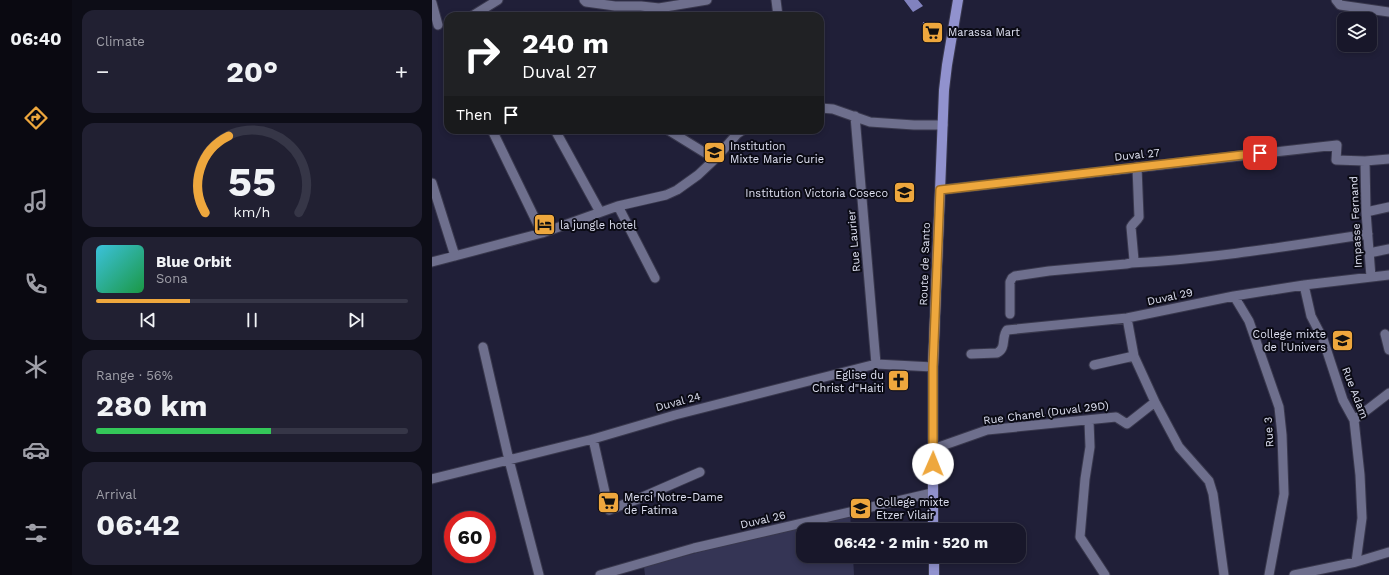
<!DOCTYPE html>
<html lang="en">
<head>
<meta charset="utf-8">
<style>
	:root { --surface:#18172a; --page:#212032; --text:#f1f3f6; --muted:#9f9fa8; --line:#363647; --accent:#eea73d }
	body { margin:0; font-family:"Work Sans",sans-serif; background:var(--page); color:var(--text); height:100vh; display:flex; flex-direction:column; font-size:15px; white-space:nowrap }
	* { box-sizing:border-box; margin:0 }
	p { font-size:13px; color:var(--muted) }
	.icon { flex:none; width:22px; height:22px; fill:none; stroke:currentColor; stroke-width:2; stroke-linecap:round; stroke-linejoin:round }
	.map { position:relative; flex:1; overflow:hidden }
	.side { display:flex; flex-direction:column; gap:10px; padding:10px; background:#0d0d17; width:360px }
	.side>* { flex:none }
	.hud { position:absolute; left:12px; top:12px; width:380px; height:122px; border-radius:12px; box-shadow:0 2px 6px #0003,0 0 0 1px var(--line); background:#202124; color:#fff; overflow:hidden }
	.buttons { position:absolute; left:905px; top:12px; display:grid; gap:8px }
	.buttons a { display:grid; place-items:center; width:40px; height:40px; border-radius:8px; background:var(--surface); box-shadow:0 2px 6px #0003,0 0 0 1px var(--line); font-size:20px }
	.speed { position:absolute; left:12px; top:511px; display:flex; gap:8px; font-size:20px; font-weight:700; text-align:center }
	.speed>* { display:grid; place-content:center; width:52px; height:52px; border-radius:50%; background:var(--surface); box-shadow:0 2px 6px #0003,0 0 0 1px var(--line); line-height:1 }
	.speed .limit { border:6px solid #d22; background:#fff; color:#111 }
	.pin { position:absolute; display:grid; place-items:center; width:34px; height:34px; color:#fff; margin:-17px; border-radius:8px; box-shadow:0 2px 6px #0006 }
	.me { position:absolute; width:44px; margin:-22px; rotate:1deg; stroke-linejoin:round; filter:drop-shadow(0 0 3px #0008) }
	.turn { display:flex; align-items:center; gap:14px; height:84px; padding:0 12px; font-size:18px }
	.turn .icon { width:52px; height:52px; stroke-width:2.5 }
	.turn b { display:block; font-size:28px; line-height:34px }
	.then { display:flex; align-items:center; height:38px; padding:0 12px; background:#0003; gap:8px; font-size:15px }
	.big { font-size:30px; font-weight:700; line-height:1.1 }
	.side .card { flex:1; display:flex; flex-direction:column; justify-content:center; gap:6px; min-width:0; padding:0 14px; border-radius:12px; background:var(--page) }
	.side .dial { align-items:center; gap:0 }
	.dial svg { height:104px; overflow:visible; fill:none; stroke:var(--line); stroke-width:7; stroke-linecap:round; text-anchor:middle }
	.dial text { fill:var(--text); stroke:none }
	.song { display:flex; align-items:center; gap:12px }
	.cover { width:48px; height:48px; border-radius:6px; background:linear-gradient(135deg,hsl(190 70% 55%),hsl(140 70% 35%)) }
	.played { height:4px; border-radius:2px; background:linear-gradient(90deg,var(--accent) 30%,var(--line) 30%) }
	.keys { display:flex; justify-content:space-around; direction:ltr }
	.heat { display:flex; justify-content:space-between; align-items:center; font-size:22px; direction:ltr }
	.charge { height:6px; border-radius:3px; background:linear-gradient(90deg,#34c759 56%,var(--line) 0) }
	.trip { position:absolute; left:364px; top:523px; width:230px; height:40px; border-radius:12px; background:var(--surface); box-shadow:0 2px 6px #0003,0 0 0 1px var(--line); font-weight:700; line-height:40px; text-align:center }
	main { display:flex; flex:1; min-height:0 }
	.tabs { display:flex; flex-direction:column; width:72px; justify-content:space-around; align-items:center; background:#0a0911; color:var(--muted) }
	.tabs .icon { width:28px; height:28px }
	.tabs .selected { color:var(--accent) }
	.tabs b { font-size:18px; color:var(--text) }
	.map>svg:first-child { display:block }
</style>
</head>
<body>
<main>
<nav class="tabs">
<b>06:40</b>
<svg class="icon selected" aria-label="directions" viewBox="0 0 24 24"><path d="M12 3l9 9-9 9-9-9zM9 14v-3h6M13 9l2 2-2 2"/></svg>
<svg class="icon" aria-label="music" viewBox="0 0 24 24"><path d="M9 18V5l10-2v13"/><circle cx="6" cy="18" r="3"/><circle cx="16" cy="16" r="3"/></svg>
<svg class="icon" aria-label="phone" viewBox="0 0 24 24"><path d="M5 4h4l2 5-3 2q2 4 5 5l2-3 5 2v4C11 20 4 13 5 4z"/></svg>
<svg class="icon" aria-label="climate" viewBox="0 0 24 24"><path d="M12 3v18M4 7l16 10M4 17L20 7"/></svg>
<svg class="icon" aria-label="car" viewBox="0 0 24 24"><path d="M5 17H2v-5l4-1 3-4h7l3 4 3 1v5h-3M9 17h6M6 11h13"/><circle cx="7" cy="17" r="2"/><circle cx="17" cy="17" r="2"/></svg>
<svg class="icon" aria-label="filters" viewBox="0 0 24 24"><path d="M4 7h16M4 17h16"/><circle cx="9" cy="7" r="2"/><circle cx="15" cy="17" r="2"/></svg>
</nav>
<section class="side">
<div class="card"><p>Climate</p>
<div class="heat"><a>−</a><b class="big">20°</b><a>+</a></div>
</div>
<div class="card dial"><svg viewBox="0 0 100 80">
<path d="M14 69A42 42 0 1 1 86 69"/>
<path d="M14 69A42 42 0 0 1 32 10" stroke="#eea73d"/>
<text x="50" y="56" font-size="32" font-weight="700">55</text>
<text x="50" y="72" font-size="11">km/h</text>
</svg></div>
<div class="card">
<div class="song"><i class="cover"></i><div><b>Blue Orbit</b><p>Sona</p></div></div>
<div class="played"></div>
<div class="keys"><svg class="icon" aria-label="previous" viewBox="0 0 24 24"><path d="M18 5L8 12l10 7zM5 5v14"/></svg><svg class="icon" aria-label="pause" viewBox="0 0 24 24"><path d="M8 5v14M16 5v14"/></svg><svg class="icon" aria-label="next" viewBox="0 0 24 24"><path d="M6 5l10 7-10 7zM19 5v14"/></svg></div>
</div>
<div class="card"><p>Range · 56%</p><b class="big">280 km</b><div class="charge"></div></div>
<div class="card"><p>Arrival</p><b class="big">06:42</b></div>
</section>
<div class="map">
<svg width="957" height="575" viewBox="0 0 957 575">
	<rect width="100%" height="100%" fill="#201f38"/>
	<path fill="#353555" d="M418,511L419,530H371V556H421L422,575H213L212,567Z"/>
	<path fill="#8182be" d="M472,0H486L491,6L481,12Z
		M491,22H503L502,42L493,41L490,31Z"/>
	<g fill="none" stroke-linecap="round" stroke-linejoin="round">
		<defs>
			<path id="street" d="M152,0L154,2L183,6H209L227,8L275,0
				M344,0L346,16
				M904,0L908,5L957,12
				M0,3L6,25
				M40,16L66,0
				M388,108L401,109L438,122L482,125H511
				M423,116L444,364
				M60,130L110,233
				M123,130L168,212
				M236,130L283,159
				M933,161L957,159
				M0,183L23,256
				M508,190L905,145L904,160L933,161L934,212L939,277
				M186,206L223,278
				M934,212L957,207
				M937,253L957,249
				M0,262L110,233L186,206L234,195L245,190L266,175L283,159L305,134L311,130
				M699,263C779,259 857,246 936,234
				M872,285L879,316L891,339L911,400L922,420L928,475L930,518L924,562
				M802,296L817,321L847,407L850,435L852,494L837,575
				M578,314V282L580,278L583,276L617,271L694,264L699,263L702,260L699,227C701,223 705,221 707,217L705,167
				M695,318L702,356L723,402L747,447L777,481L781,494L792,575
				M953,334L957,350
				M51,347L77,460L107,575
				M539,354L565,353C575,348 569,337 575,330L695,318L802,296L872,285L957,275
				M662,365L702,356
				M922,420L957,393
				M657,421L658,447L653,479L648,537L673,575
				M161,439L177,510L206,499L268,472
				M501,449L555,430L684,417L695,424L723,402
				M0,479L161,439L243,415L444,364L501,367
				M168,575L262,548L500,493
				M862,575L924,562L957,552"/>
			<path id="primary" d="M501,530V367L512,90L515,65L526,0
				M502,556V575"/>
		</defs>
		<use href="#street" stroke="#39384d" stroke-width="11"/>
		<use href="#primary" stroke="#39384d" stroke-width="12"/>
		<use href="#street" stroke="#6e6f8d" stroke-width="9"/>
		<use href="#primary" stroke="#9192ce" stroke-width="10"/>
	</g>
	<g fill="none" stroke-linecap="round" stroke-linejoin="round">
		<defs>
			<path id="route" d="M501,464V367L508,190L828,153"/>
		</defs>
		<use href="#route" stroke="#9b6d28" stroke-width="10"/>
		<use href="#route" stroke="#eea73d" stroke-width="7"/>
	</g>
	<defs>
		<symbol id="supermarket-square" viewBox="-11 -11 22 22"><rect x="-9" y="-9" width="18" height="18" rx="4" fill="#eea73d" stroke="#0b0b15"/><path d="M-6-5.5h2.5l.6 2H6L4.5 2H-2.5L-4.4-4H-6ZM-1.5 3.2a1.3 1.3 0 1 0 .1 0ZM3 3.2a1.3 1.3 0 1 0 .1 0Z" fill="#111"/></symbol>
		<symbol id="school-square" viewBox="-11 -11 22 22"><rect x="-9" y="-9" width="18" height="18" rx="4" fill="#eea73d" stroke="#0b0b15"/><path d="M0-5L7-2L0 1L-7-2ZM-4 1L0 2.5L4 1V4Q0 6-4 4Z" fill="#111"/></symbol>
		<symbol id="hotel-square" viewBox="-11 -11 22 22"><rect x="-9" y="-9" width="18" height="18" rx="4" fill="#eea73d" stroke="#0b0b15"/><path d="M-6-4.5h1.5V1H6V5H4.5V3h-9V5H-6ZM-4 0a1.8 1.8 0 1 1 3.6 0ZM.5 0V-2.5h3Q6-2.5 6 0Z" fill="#111"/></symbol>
		<symbol id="church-square" viewBox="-11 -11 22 22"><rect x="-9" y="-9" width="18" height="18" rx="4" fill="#eea73d" stroke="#0b0b15"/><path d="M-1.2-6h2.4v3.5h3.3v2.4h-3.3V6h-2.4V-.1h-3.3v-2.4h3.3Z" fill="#111"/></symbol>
	</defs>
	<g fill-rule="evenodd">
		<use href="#supermarket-square" x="488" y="20" width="25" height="25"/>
		<use href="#school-square" x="270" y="140" width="25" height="25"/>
		<use href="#school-square" x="460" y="180" width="25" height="25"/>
		<use href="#hotel-square" x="100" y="212" width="25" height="25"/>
		<use href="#school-square" x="898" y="328" width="25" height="25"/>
		<use href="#church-square" x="454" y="368" width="25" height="25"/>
		<use href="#supermarket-square" x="164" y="490" width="25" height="25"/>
		<use href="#school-square" x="416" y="496" width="25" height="25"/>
	</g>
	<g text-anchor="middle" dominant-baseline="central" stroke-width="4" stroke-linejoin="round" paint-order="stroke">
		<g font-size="11" fill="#dfe1f2" stroke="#0b0b15" text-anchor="start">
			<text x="516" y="32">Marassa Mart</text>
			<text x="298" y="146">Institution<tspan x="298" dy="13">Mixte Marie Curie</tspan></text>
			<text x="456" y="193" text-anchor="end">Institution Victoria Coseco</text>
			<text x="128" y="225">la jungle hotel</text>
			<text x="894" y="334" text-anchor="end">College mixte<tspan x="894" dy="13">de l'Univers</tspan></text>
			<text x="452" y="375" text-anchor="end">Eglise du<tspan x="452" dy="13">Christ d"Haiti</tspan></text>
			<text x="192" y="497">Merci Notre-Dame<tspan x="192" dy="13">de Fatima</tspan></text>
			<text x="444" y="502">College mixte<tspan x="444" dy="13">Etzer Vilair</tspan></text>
		</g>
		<g font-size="11" fill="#dfe1f2" stroke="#0b0b15">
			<text transform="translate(705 155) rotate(-6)">Duval 27</text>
			<text transform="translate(924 222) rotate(-93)">Impasse Fernand</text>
			<text transform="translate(422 241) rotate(-95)">Rue Laurier</text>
			<text transform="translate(493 264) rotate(-88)">Route de Santo</text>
			<text transform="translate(738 297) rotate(-12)">Duval 29</text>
			<text transform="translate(923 393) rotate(69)">Rue Adam</text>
			<text transform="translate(246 402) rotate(-15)">Duval 24</text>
			<text transform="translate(614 413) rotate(-7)">Rue Chanel (Duval 29D)</text>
			<text transform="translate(837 432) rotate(-94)">Rue 3</text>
			<text transform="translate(331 520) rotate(-13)">Duval 26</text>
		</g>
	</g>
</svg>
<div class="buttons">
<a><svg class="icon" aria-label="layers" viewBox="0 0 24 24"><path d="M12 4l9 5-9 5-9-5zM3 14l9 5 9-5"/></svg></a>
</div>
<div class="speed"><div class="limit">60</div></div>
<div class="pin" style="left:828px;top:153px;background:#d93025"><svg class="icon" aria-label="arrive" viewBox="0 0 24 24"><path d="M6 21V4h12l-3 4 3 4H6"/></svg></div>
<svg class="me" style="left:501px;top:464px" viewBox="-20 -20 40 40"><circle r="19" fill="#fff"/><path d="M0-13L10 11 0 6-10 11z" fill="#eea73d"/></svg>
<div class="trip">06:42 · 2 min · 520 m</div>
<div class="hud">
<div class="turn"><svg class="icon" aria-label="right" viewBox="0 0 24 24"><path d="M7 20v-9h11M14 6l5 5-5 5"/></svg><div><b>240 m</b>Duval 27</div></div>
<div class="then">Then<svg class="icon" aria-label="arrive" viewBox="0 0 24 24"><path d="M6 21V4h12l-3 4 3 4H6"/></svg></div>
</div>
</div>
</main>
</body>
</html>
